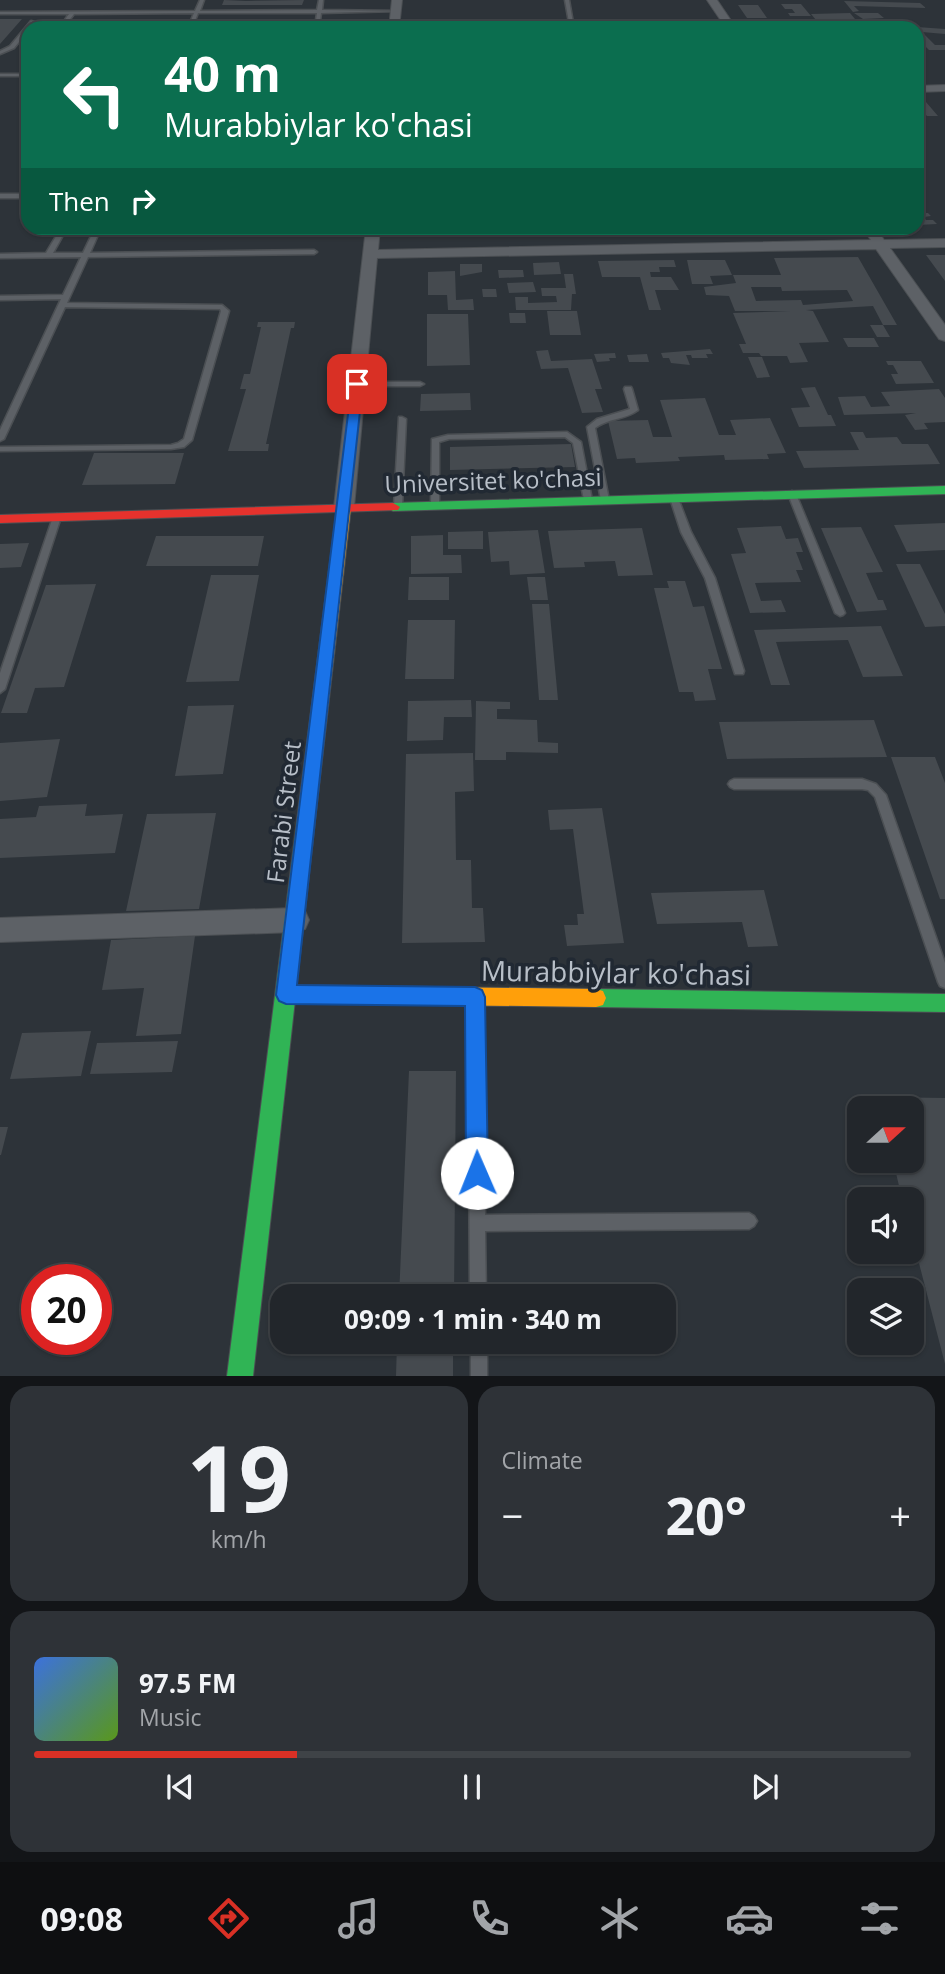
<!DOCTYPE html>
<html lang="en">
<head>
<meta charset="utf-8">
<style>
	:root { --surface:#22262b; --page:#2e3237; --text:#f1f3f6; --muted:#a2a5a9; --line:#3f4347; --accent:#d93025 }
	body { margin:0; font-family:"Open Sans",sans-serif; background:var(--page); color:var(--text); height:100vh; display:flex; flex-direction:column; font-size:26px; white-space:nowrap }
	* { box-sizing:border-box; margin:0 }
	p { font-size:23px; color:var(--muted) }
	.icon { flex:none; width:38px; height:38px; fill:none; stroke:currentColor; stroke-width:2; stroke-linecap:round; stroke-linejoin:round }
	.map { position:relative; height:1376px; overflow:hidden }
	.panel { display:flex; flex-direction:column; gap:10px; padding:10px; background:#131518; flex:1 }
	.panel>* { flex:none }
	.banner { position:absolute; left:21px; top:21px; width:903px; height:214px; border-radius:21px; box-shadow:0 2px 5px #0004,0 0 0 2px var(--line); background:#0b6e4f; color:#fff; overflow:hidden }
	.needle { width:46px; rotate:69deg }
	.fabs { position:absolute; left:847px; top:1096px; display:grid; gap:14px }
	.fabs a { display:grid; place-items:center; width:77px; height:77px; border-radius:14px; background:var(--surface); box-shadow:0 2px 5px #0004,0 0 0 2px var(--line); font-size:35px }
	.speed { position:absolute; left:21px; top:1264px; display:flex; gap:14px; font-size:35px; font-weight:700; text-align:center }
	.speed>* { display:grid; place-content:center; width:91px; height:91px; border-radius:50%; background:var(--surface); box-shadow:0 2px 5px #0004,0 0 0 2px var(--line); line-height:1 }
	.speed .limit { border:10px solid #d22; background:#fff; color:#111 }
	.pin { position:absolute; display:grid; place-items:center; width:60px; height:60px; color:#fff; margin:-30px; border-radius:14px; box-shadow:0 4px 10px #0006 }
	.me { position:absolute; width:77px; margin:-38px; rotate:359deg; stroke-linejoin:round; filter:drop-shadow(0 0 5px #0008) }
	.turn { display:flex; align-items:center; gap:24px; height:147px; padding:0 28px; font-size:32px }
	.turn .icon { width:91px; height:91px; stroke-width:2.5 }
	.turn b { display:block; font-size:49px; line-height:60px }
	.then { display:flex; align-items:center; height:66px; padding:0 28px; background:#0003; gap:14px; font-size:26px }
	.big { font-size:52px; font-weight:700; line-height:1.1 }
	.panel .widget { flex:1; display:flex; flex-direction:column; justify-content:center; gap:10px; min-width:0; padding:0 24px; border-radius:21px; background:var(--page) }
	.panel .dial { align-items:center; gap:0 }
	.dial b { font-size:91px; line-height:1 }
	.song { display:flex; align-items:center; gap:21px }
	.cover { width:84px; height:84px; border-radius:10px; background:linear-gradient(135deg,hsl(220 70% 55%),hsl(90 70% 35%)) }
	.played { height:7px; border-radius:4px; background:linear-gradient(90deg,var(--accent) 30%,var(--line) 30%) }
	.keys { display:flex; justify-content:space-around; direction:ltr }
	.heat { display:flex; justify-content:space-between; align-items:center; font-size:38px; direction:ltr }
	.panel .tiles { flex:1; display:grid; gap:10px; grid-template-columns:1fr 1fr }
	.widget:last-child { grid-column:span 2 }
	.trip { position:absolute; left:270px; top:1284px; width:406px; height:70px; border-radius:21px; background:var(--surface); box-shadow:0 2px 5px #0004,0 0 0 2px var(--line); font-weight:700; line-height:70px; text-align:center }
	.tabs { display:flex; height:112px; justify-content:space-around; align-items:center; background:#0e0f11; color:var(--muted) }
	.tabs .icon { width:49px; height:49px }
	.tabs .active { color:var(--accent) }
	.tabs b { font-size:32px; color:var(--text) }
	.map>svg:first-child { display:block }
</style>
</head>
<body>
<div class="map">
<svg width="945" height="1376" viewBox="0 0 945 1376">
	<rect width="100%" height="100%" fill="#2d3339"/>
	<path fill="#454a4f" fill-rule="evenodd" d="M224,0L246,1L304,0L302,5H222Z
		M844,1L920,3L926,8L854,6L859,11L853,12Z
		M781,4H801L811,16H790L788,13H795L792,9H785Z
		M738,5H758L767,18H747Z
		M850,13L855,19L816,20L811,14Z
		M854,13H878L884,18L863,19Z
		M0,19H22L0,44Z
		M150,19H182L177,28H144Z
		M88,20H134L132,23H86Z
		M875,21H894L900,27H881Z
		M754,23H789L791,26L757,28Z
		M917,27L945,29V34L922,32L935,45H945V50H929L917,38Z
		M917,102H926L938,116H927L923,112H917Z
		M917,213H928L931,216L924,217L926,220H933L937,224L917,225Z
		M461,228H472V230L545,228L546,233L527,237L526,231L499,232L500,237H462Z
		M575,228H592L594,235H577Z
		M926,255H945V281Z
		M858,257L897,325H883L873,306L806,310L813,311L829,342L799,343L808,362L790,363L787,356H761L759,353H743L739,344H746L733,313L790,311H735L729,296L706,295L704,287L736,283L733,275H781L774,258ZM751,287H781L782,291L847,290L853,301L803,305L801,300L756,301Z
		M674,260L676,267H659L660,272H650L651,277H671L679,290H655L661,310H649L640,277H602L598,261Z
		M687,260H725L732,275L710,276L713,284H692Z
		M559,262L561,274L534,275L533,263Z
		M460,264H482V272L460,276Z
		M498,270H523L524,277L499,278Z
		M455,271L456,300L473,299L474,310H448L447,295H428V272Z
		M564,274H573L576,294H572L571,310H516L515,297H528V303L557,302L556,296H542L541,288H566Z
		M533,282L536,292L509,293L507,283Z
		M482,289H496L497,297H483Z
		M547,311H577L581,335H550Z
		M509,313H525L526,323H510Z
		M427,314H468L470,365L427,366Z
		M258,322H295L294,328H291L266,444H269L268,451H228L246,389H240L244,374H250L261,327H257Z
		M870,325H883L890,337H877Z
		M843,338H874L879,347H848Z
		M710,349L713,354H706L708,358H692L691,355H686L690,365L671,363L669,358H663L661,353Z
		M548,350L551,361L592,359L602,389H595L603,412L582,413L568,368L541,369L536,351Z
		M615,353L616,358H609L610,361L597,362L594,354Z
		M647,354L649,362H629L627,355Z
		M748,357H762L770,377L757,378Z
		M886,361H921L934,383L896,384L891,374H898L893,365H888Z
		M815,387L828,415H831L836,426L799,427L791,408L810,407L801,388Z
		M939,389L945,398V422L924,423L928,429L915,430L905,415L916,413L844,415L838,397L865,396L871,407L890,406L881,392Z
		M470,393L471,410L420,411L421,394Z
		M705,398L719,435H736L730,420L770,418L786,453L767,454L769,459L725,460L724,455L678,457L680,461L636,463L635,458L617,459L608,421L648,420L653,437H672L660,400Z
		M850,432H863L866,438L897,437L902,444H928L940,464L804,468L796,451L859,450Z
		M571,444L575,467L450,470V447Z
		M94,453H184L175,484L82,485Z
		M945,523V550L907,552L894,525Z
		M781,526L786,539L798,538L803,552H796L803,570H796L801,582L755,583L761,601L781,600L786,612L750,613L731,554L746,553L737,528Z
		M861,527L883,572L866,573L878,600H883L887,610L857,612L821,528Z
		M642,528L653,575L618,576L615,561L584,562L585,567L554,568L548,531Z
		M538,530L545,573L510,575L509,561L491,562L488,532Z
		M483,531V549H448V532Z
		M443,535V555H461L462,573L411,574V536Z
		M156,536H264L258,566H146Z
		M29,543L21,567L0,568V544Z
		M896,564H920L945,614V626L925,627Z
		M211,575H259L239,681L186,682Z
		M409,577H449V600H408Z
		M527,577H545L548,600H530Z
		M667,581H685L693,607L704,606L722,669H708L716,700L695,701L693,692H679L654,588H669Z
		M96,584L64,687L35,688L27,713H1L46,585Z
		M532,604H549L558,700H539Z
		M408,620H455L454,679H405Z
		M881,626L903,676L863,677L848,640L776,642L790,685H771L754,630Z
		M471,700L472,717H444L443,740L407,741L408,701Z
		M476,701L510,702V709H497V719L537,720L538,742L558,743V753L506,752V760H475Z
		M234,705L223,774L175,776L188,706Z
		M874,720L887,757L727,759L719,722Z
		M60,739L47,797L0,801V743Z
		M473,753L474,791L455,792L456,860H471L472,908H483L485,942L402,943L406,754Z
		M891,757H935L945,783V899H940Z
		M87,804L85,816L123,814L115,853L0,858V819L36,817L39,806Z
		M602,808L624,943L567,946L564,925H578L577,914H584L573,829L550,830L548,810Z
		M216,813L199,909L126,911L147,814Z
		M764,890L778,946L748,947L742,922L657,924L651,893Z
		M195,936L181,1034L136,1036L144,988L102,990L111,940Z
		M91,1031L81,1076L10,1079L22,1033Z
		M178,1041L172,1072L90,1074L97,1043Z
		M409,1071H456L454,1297H399Z
		M877,1097L945,1098V1364L912,1236V1199H902L893,1160H912V1108H879Z
		M0,1127H8L1,1155H0Z
		M397,1342H453V1376H396Z"/>
	<g fill="none" stroke-linecap="round" stroke-linejoin="round">
		<defs>
			<path id="lane" d="M200,0H204L200,11L317,10L319,0H323L322,10L398,11L321,13L319,28H315L317,13H198L192,28H188L194,13L74,14L63,28H59L69,14H0V12L195,11Z
				M565,0H569L573,23L693,21L695,22L574,25V28H570Z
				M31,21L35,22L30,28H28V31L14,48L0,54V51L10,46Z
				M0,74H28V76H0Z
				M0,194H28V198H0Z
				M61,228H67L53,253H83L95,228H101L90,253L314,250L317,252L314,254L88,257L67,303L222,305L229,311L192,440L184,447L171,449L0,451V447L171,445L178,443L184,439L221,311L220,309L65,307L4,439L0,441V430L61,299L0,300V296L63,295L81,257L0,258V254L46,253Z
				M354,382H420L424,384L420,386H354Z
				M625,387H631L632,389L638,410C625,420 608,418 595,428L609,500L605,503L601,500L587,427L597,419L630,409L624,389Z
				M399,417H402L406,419L402,506L398,509L394,506Z
				M567,432L581,442L592,500L591,502L588,503L584,500L573,443L565,437L449,439L439,442V504L435,507L431,504L432,439L448,435Z
				M792,491L796,494L845,613L843,615L840,616L835,613L788,494Z
				M674,495L678,498L691,532L715,578L744,671L743,674H735L734,671L705,578L681,532L670,498Z
				M57,514L61,517L5,689L0,693V673L53,517Z
				M734,779H862L876,784L886,795L945,963V988L940,986L938,982L875,797L868,790L862,789H734L730,787L728,784L730,781Z
				M475,996L480,998L482,1002L485,1215L749,1213L754,1216L757,1221L754,1226L749,1229L485,1231L486,1297H470L468,1002L470,998Z
				M471,1342H487V1376H471Z"/>
			<path id="street" d="M392,0H402L399,28H389Z
				M707,0H717L736,28H726Z
				M945,85V91L917,92V86Z
				M366,228H380L378,250L871,240L862,228H876L884,240L945,239V247L890,248L945,325V341L939,339L876,249L377,258L354,507L351,511H337L334,507Z
				M295,908L305,911L309,920L305,929L295,932L0,942V918Z"/>
			<path id="fast" d="M945,486V494L393,511L386,507L393,503Z
				M306,814L312,816L315,821L253,1376H227L297,821L300,816Z
				M596,989L945,994V1012L596,1007L589,1005L586,998L589,991Z"/>
			<path id="slow" d="M344,503L351,507L315,821L312,826L306,828L300,826L297,821L337,507Z
				M286,985L596,989L603,991L606,998L603,1005L596,1007L286,1003L279,1001L276,994L279,987Z"/>
			<path id="jam" d="M393,503L400,507L398,510L0,523V515Z"/>
		</defs>
		<use href="#lane" stroke="#4b4f53" stroke-width="3"/>
		<use href="#street" stroke="#4b4f53" stroke-width="2"/>
		<use href="#fast" stroke="#4b4f53" stroke-width="2"/>
		<use href="#slow" stroke="#4b4f53" stroke-width="2"/>
		<use href="#jam" stroke="#4b4f53" stroke-width="2"/>
		<use href="#lane" fill="#5d6166" fill-rule="evenodd"/>
		<use href="#street" fill="#5d6166" fill-rule="evenodd"/>
		<use href="#fast" fill="#30b455" fill-rule="evenodd"/>
		<use href="#slow" fill="#ff9f0a" fill-rule="evenodd"/>
		<use href="#jam" fill="#e5322d" fill-rule="evenodd"/>
	</g>
	<path fill="#1a73e8" stroke="#114b97" stroke-width="2" d="M352,382L363,384L297,985L475,987L482,990L485,997L488,1173L485,1181L477,1184L469,1181L466,1173L465,1006L286,1004L279,1001L276,995Z"/>
	<g text-anchor="middle" dominant-baseline="central" stroke-width="7" stroke-linejoin="round" paint-order="stroke">
		<g font-size="24" fill="#b8bfc8" stroke="#212933">
			<text transform="translate(493 480) rotate(-2)">Universitet ko'chasi</text>
			<text transform="translate(283 812) rotate(-83)">Farabi Street</text>
		</g>
		<g font-size="28" fill="#b8bfc8" stroke="#212933">
			<text transform="translate(616 972) rotate(1)">Murabbiylar ko'chasi</text>
		</g>
	</g>
</svg>
<div class="fabs">
<a><svg class="needle" viewBox="-14 -14 28 28"><path d="M0-13l5 13h-10z" fill="#e53935"/><path d="M0 13l5-13h-10z" fill="#a2a5a9"/></svg></a>
<a><svg class="icon" aria-label="sound" viewBox="0 0 24 24"><path d="M4 9h4l5-4v14l-5-4H4zM17 9q2 3 0 6"/></svg></a>
<a><svg class="icon" aria-label="layers" viewBox="0 0 24 24"><path d="M12 4l9 5-9 5-9-5zM3 14l9 5 9-5"/></svg></a>
</div>
<div class="speed"><div class="limit">20</div></div>
<div class="pin" style="left:357px;top:384px;background:#d93025"><svg class="icon" aria-label="arrive" viewBox="0 0 24 24"><path d="M6 21V4h12l-3 4 3 4H6"/></svg></div>
<svg class="me" style="left:477px;top:1173px" viewBox="-20 -20 40 40"><circle r="19" fill="#fff"/><path d="M0-13L10 11 0 6-10 11z" fill="#1a73e8"/></svg>
<div class="trip">09:09 · 1 min · 340 m</div>
<div class="banner">
<div class="turn"><svg class="icon" aria-label="left" viewBox="0 0 24 24"><path d="M17 20v-9H6M10 6l-5 5 5 5"/></svg><div><b>40 m</b>Murabbiylar ko'chasi</div></div>
<div class="then">Then<svg class="icon" aria-label="right" viewBox="0 0 24 24"><path d="M7 20v-9h11M14 6l5 5-5 5"/></svg></div>
</div>
</div>
<section class="panel">
<div class="tiles">
<div class="widget dial"><b>19</b><p>km/h</p></div>
<div class="widget"><p>Climate</p>
<div class="heat"><a>−</a><b class="big">20°</b><a>+</a></div>
</div>
<div class="widget">
<div class="song"><i class="cover"></i><div><b>97.5 FM</b><p>Music</p></div></div>
<div class="played"></div>
<div class="keys"><svg class="icon" aria-label="previous" viewBox="0 0 24 24"><path d="M18 5L8 12l10 7zM5 5v14"/></svg><svg class="icon" aria-label="pause" viewBox="0 0 24 24"><path d="M8 5v14M16 5v14"/></svg><svg class="icon" aria-label="next" viewBox="0 0 24 24"><path d="M6 5l10 7-10 7zM19 5v14"/></svg></div>
</div>
</div>
</section>
<nav class="tabs">
<b>09:08</b>
<svg class="icon active" aria-label="directions" viewBox="0 0 24 24"><path d="M12 3l9 9-9 9-9-9zM9 14v-3h6M13 9l2 2-2 2"/></svg>
<svg class="icon" aria-label="music" viewBox="0 0 24 24"><path d="M9 18V5l10-2v13"/><circle cx="6" cy="18" r="3"/><circle cx="16" cy="16" r="3"/></svg>
<svg class="icon" aria-label="phone" viewBox="0 0 24 24"><path d="M5 4h4l2 5-3 2q2 4 5 5l2-3 5 2v4C11 20 4 13 5 4z"/></svg>
<svg class="icon" aria-label="climate" viewBox="0 0 24 24"><path d="M12 3v18M4 7l16 10M4 17L20 7"/></svg>
<svg class="icon" aria-label="car" viewBox="0 0 24 24"><path d="M5 17H2v-5l4-1 3-4h7l3 4 3 1v5h-3M9 17h6M6 11h13"/><circle cx="7" cy="17" r="2"/><circle cx="17" cy="17" r="2"/></svg>
<svg class="icon" aria-label="filters" viewBox="0 0 24 24"><path d="M4 7h16M4 17h16"/><circle cx="9" cy="7" r="2"/><circle cx="15" cy="17" r="2"/></svg>
</nav>
</body>
</html>
